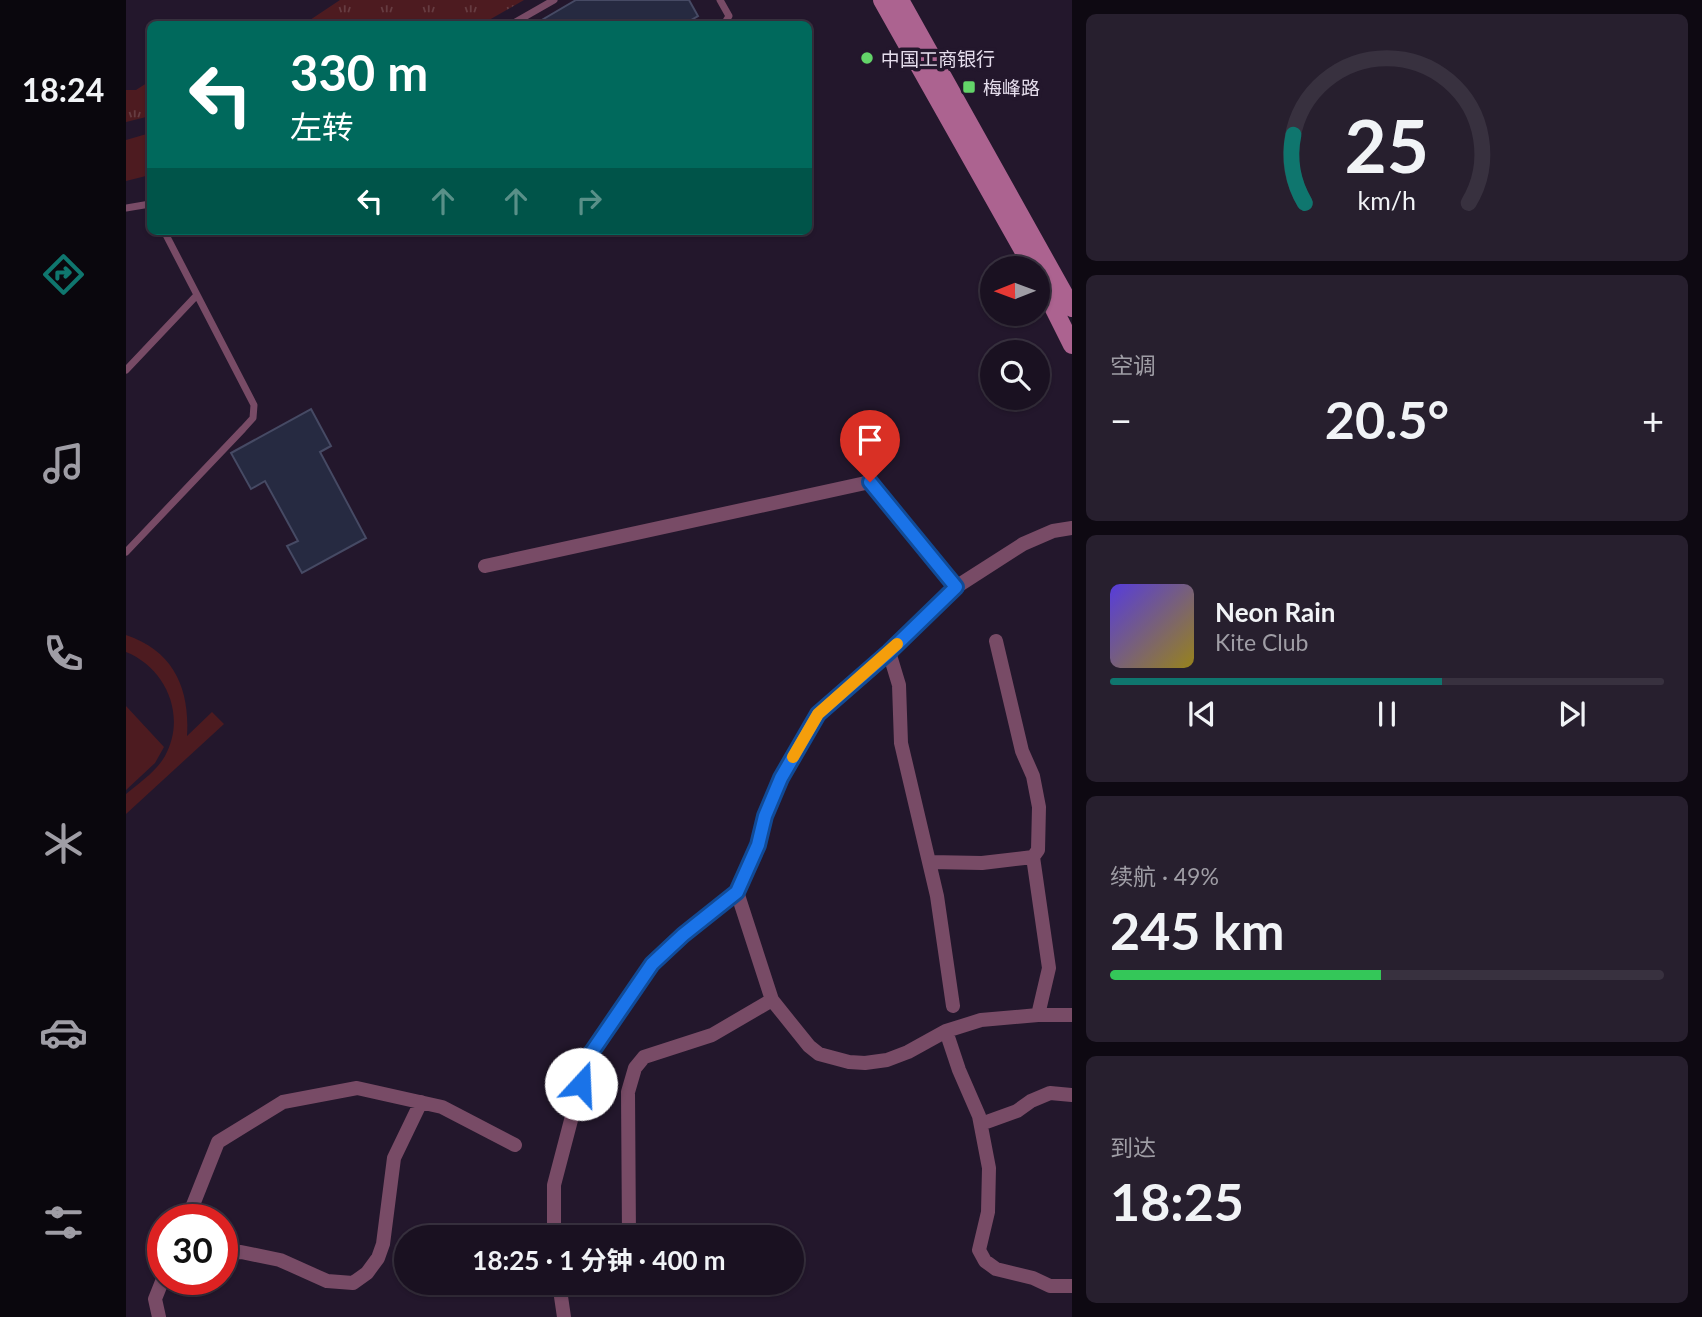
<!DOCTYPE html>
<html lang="zh">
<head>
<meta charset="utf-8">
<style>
	:root { --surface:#1a1121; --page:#271f2e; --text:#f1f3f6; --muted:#9f9da5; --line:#38313f; --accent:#0f766e }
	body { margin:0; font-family:Lato,"Noto Sans SC",sans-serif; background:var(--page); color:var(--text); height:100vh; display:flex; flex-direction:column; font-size:26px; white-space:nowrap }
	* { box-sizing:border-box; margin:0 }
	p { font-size:23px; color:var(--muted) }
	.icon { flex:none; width:38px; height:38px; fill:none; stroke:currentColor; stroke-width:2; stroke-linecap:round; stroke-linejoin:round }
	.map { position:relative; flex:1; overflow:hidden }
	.side { display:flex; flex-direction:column; gap:14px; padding:14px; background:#0e0912; width:630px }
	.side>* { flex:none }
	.guide { position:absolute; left:21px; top:21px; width:665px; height:214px; border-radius:10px; box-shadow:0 2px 5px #0004,0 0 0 2px var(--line); background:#00695c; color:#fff; overflow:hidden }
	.needle { width:46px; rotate:269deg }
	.fabs { position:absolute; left:854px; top:256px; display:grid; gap:14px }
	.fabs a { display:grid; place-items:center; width:70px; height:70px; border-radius:50%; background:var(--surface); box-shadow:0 2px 5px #0004,0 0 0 2px var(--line); font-size:35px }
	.speed { position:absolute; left:21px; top:1204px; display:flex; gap:14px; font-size:35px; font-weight:700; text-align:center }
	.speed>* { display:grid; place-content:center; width:91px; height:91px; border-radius:50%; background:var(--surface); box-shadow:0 2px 5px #0004,0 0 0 2px var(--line); line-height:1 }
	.speed .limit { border:10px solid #d22; background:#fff; color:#111 }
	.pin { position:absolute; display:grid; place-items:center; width:60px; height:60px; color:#fff; margin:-72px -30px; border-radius:50% 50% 50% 0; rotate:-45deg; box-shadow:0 0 7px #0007 }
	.pin .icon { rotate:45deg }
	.me { position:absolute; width:77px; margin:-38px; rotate:20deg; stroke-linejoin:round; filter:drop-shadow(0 0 5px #0008) }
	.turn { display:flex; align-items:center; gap:24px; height:147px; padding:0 28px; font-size:32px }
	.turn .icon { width:91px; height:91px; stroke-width:2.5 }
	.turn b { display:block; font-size:49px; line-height:60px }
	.lanes { display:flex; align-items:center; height:66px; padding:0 28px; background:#0003; justify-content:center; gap:35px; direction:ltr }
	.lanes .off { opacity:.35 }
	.big { font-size:52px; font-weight:700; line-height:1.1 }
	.side .widget { flex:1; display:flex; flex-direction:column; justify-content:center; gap:10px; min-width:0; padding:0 24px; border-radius:10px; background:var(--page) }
	.side .dial { align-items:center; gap:0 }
	.dial svg { height:182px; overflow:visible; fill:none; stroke:var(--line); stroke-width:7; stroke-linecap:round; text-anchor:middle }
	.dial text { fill:var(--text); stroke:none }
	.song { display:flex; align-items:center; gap:21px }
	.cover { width:84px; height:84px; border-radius:10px; background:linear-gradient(135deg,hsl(250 70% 55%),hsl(50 70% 35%)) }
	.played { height:7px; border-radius:4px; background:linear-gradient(90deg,var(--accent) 60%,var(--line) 60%) }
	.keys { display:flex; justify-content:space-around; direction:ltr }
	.heat { display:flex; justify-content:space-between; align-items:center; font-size:38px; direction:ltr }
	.charge { height:10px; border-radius:5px; background:linear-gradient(90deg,#34c759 49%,var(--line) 0) }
	.trip { position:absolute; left:268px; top:1225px; width:410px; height:70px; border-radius:35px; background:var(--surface); box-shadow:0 2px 5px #0004,0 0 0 2px var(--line); font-weight:700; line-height:70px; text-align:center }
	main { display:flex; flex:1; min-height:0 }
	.menu { display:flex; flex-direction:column; width:126px; justify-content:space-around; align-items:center; background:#0a070d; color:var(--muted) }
	.menu .icon { width:49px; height:49px }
	.menu .active { color:var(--accent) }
	.menu b { font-size:32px; color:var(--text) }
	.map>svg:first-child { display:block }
</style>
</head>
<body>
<main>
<nav class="menu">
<b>18:24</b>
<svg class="icon active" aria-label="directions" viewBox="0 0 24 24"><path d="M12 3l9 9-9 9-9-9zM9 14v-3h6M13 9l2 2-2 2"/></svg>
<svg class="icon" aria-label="music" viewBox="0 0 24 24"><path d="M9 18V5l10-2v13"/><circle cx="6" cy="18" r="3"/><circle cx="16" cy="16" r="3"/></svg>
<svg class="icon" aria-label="phone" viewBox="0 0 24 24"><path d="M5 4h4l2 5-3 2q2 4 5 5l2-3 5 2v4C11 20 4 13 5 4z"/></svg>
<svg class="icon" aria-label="climate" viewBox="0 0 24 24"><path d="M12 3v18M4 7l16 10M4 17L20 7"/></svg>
<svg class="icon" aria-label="car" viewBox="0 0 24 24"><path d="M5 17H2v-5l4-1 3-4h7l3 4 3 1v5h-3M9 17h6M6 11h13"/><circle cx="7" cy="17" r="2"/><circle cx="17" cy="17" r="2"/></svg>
<svg class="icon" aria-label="filters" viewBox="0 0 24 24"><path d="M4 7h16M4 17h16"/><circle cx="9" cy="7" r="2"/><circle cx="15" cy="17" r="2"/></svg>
</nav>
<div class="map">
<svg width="946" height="1317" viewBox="0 0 946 1317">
	<defs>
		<pattern id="grass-tufts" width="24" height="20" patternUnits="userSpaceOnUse" patternTransform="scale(1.75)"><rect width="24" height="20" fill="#4d1b20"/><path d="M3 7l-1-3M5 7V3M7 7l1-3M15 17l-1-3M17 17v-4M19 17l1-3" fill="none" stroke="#663c41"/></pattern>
	</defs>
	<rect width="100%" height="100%" fill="#23172c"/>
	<path fill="url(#grass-tufts)" d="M214,0H398L356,24H178Z
		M24,81V116L0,122V90H10Z"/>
	<path fill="#4d1b20" d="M24,133V175L0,181V140Z
		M0,635C48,651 64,689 61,736L86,712L98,724L0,814V794C14,782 30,772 39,756C61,716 40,668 0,652Z
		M0,706L38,747L29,763L0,790Z"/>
	<path fill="#262a41" stroke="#464a64" stroke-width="2" d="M450,0H563L572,16L558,24H409Z
		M185,409L205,446L194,452L240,538L176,573L161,546L172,541L139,481L125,489L105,453Z"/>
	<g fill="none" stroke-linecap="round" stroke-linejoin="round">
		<path stroke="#784b66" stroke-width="7" d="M594,0L603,16L598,24
			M386,24L428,0
			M0,208L24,204
			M0,370L71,295
			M0,552L117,429L127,418L128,405L38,231"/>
		<path stroke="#784b66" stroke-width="14" d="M359,566L744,482L830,587
			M870,641L896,751L907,776L913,807L912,850L907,857L923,968L912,1015
			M763,652L773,685L775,743L811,896L827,1006
			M804,862L856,863L907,857
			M611,892L646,1000L683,1046L693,1054L723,1062L739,1063L761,1060L782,1052L820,1031L855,1020L912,1015H946
			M820,1031L833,1070L853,1116L863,1168L862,1212L853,1250L859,1261L870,1269L907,1278L924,1286H946
			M855,1124L891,1111L905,1101L924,1093L946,1095
			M61,1220L92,1142L157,1102L231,1088L316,1107L389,1145
			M428,1237V1185L461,1059L526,964L557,935L611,892L632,845L639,816L655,778L692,714L763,652L830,587L897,544L927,531L946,528
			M503,1237L502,1092L509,1068L518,1057L586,1035L646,1000
			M96,1253L115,1252L154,1260L201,1281L227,1283L241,1273L252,1258L257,1244L268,1158L295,1102
			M433,1283L438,1317
			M33,1317L29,1299L37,1279"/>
		<path stroke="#ac6390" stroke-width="18" d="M756,0L907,268
			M774,0L946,308
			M912,277L946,345"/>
	</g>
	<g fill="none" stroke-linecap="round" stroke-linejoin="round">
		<defs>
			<path id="route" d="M455,1084L461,1059L526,964L557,935L611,892L632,845L639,816L655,778L692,714L763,652L830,587L744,482"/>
		</defs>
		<use href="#route" stroke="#114b97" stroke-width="18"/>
		<use href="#route" stroke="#1a73e8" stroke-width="12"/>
		<path stroke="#f59e0b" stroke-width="12" d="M667,757L692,714L771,644"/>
	</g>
	<g fill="#63d469" stroke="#23172c" stroke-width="2.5">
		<circle cx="741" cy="58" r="7"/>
		<rect x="836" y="80" width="14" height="14" rx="3.5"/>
	</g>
	<g text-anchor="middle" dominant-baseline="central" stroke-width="7" stroke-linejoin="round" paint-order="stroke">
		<g font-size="19" fill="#e5ddec" stroke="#23172c" text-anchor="start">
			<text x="755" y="58">中国工商银行</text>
			<text x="857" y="87">梅峰路</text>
		</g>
	</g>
</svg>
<div class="fabs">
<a><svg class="needle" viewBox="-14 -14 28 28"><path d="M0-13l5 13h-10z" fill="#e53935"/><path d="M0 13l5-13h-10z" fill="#9f9da5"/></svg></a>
<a><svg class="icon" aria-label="search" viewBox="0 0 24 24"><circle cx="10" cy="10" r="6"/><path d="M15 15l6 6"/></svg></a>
</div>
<div class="speed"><div class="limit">30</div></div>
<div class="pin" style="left:744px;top:482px;background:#d93025"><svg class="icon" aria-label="arrive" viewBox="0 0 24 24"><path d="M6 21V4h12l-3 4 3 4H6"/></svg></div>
<svg class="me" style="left:455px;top:1084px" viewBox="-20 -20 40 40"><circle r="19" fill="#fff"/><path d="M0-13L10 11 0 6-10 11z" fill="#1a73e8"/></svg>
<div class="trip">18:25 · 1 分钟 · 400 m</div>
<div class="guide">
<div class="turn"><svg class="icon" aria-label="left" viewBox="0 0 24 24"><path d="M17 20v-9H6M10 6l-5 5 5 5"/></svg><div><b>330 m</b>左转</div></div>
<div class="lanes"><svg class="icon" aria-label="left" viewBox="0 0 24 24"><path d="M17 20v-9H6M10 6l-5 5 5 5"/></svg><svg class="icon off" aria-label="ahead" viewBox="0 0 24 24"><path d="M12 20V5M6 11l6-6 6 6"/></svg><svg class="icon off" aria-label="ahead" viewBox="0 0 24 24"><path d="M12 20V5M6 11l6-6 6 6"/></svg><svg class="icon off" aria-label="right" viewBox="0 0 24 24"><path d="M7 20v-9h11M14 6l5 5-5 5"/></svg></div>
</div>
</div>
<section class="side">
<div class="widget dial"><svg viewBox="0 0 100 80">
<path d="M14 69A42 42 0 1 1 86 69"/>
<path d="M14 69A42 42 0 0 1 9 39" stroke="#0f766e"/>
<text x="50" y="56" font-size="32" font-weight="700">25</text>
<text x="50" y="72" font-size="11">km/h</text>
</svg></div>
<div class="widget"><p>空调</p>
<div class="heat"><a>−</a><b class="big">20.5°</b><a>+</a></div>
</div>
<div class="widget">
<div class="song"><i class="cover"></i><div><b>Neon Rain</b><p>Kite Club</p></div></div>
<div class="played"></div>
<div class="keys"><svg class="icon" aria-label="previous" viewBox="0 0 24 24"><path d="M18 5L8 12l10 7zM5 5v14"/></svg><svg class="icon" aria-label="pause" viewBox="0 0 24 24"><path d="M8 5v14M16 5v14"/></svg><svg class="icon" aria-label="next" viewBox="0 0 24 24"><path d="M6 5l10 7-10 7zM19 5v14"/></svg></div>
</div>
<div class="widget"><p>续航 · 49%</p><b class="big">245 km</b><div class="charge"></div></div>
<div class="widget"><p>到达</p><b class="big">18:25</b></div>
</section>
</main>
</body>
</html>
